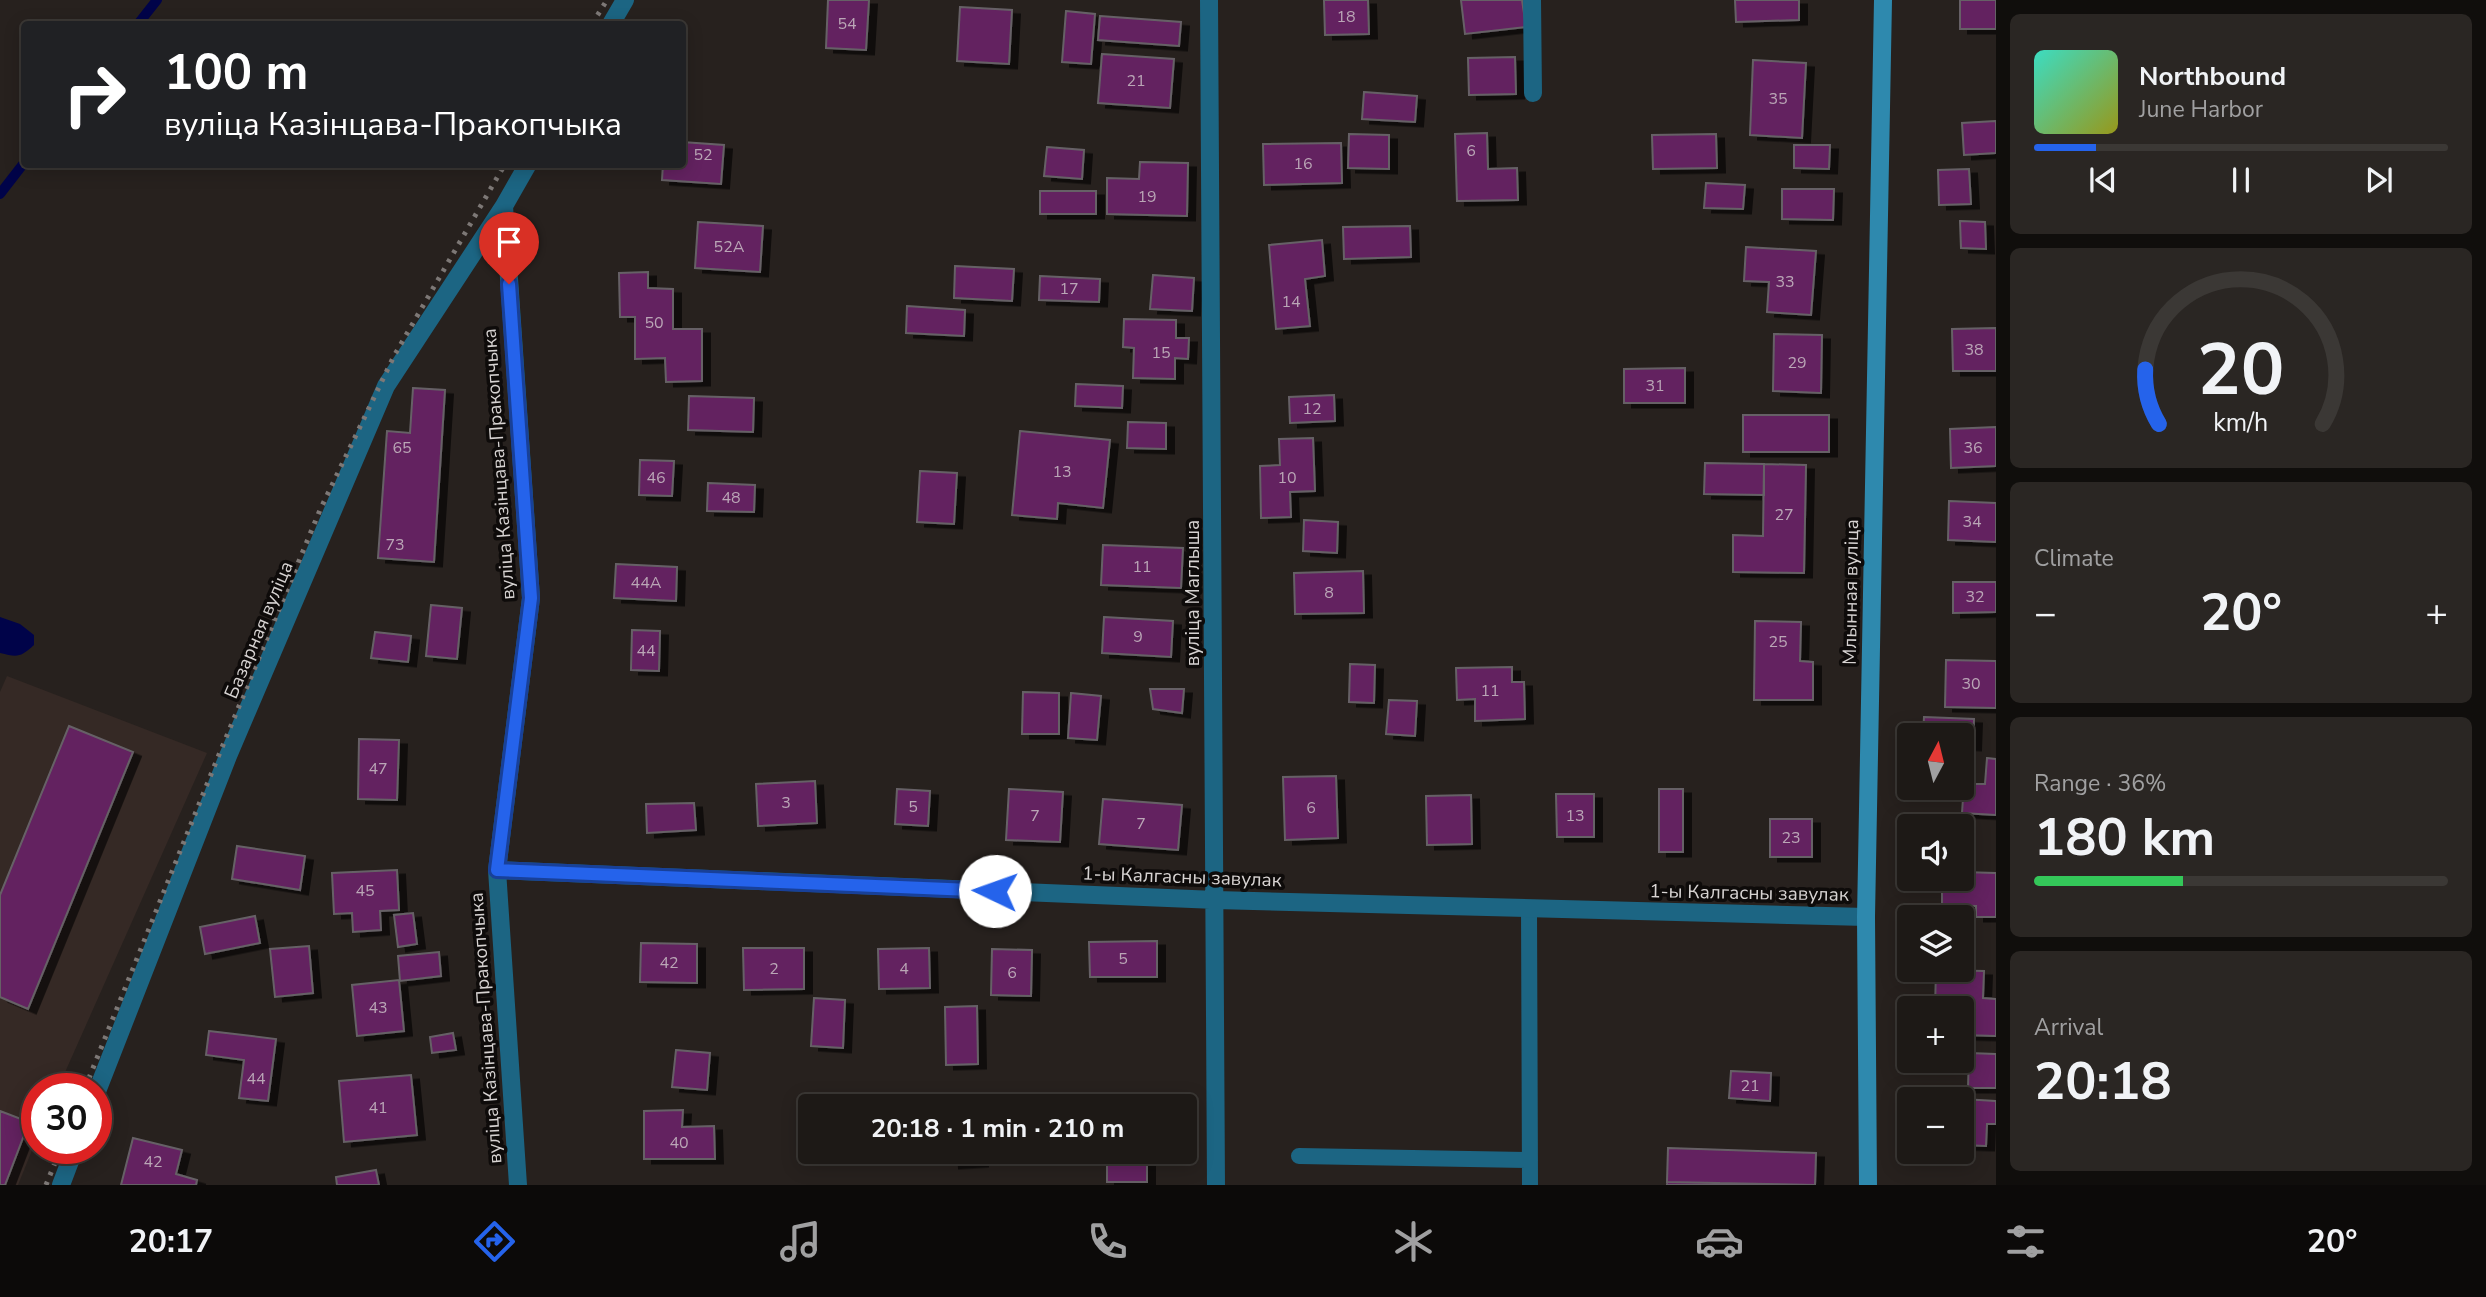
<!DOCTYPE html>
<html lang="en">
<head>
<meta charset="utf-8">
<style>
	:root { --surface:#1d1916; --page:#2a2623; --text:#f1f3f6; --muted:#a0a0a1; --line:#3b3835; --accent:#2563eb }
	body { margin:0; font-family:"Nunito Sans",sans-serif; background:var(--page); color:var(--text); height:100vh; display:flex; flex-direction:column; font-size:26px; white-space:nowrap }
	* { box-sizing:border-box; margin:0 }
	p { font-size:23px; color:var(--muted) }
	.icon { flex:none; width:38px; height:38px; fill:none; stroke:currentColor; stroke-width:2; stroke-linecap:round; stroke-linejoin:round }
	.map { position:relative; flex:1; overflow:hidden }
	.side { display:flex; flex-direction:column; gap:14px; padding:14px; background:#100e0c; width:490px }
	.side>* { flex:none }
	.top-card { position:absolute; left:21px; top:21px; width:665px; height:147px; border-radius:7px; box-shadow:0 4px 18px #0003,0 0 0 2px var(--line); background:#202124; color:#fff; overflow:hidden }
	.needle { width:46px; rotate:7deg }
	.fabs { position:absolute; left:1897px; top:723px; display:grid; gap:14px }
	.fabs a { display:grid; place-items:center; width:77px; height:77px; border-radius:7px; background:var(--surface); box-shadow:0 4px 18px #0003,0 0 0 2px var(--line); font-size:35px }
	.speed { position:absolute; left:21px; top:1073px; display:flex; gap:14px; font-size:35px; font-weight:700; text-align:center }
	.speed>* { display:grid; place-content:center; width:91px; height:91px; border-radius:50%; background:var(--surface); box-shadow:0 4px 18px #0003,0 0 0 2px var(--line); line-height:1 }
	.speed .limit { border:10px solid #d22; background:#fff; color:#111 }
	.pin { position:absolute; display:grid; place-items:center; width:60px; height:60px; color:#fff; margin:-72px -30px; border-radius:50% 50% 50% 0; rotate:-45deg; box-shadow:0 0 7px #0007 }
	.pin .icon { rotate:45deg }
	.me { position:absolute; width:77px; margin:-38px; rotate:273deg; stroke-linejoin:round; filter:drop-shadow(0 0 5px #0008) }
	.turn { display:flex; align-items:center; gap:24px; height:147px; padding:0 28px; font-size:32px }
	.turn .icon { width:91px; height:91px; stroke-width:2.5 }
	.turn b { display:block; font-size:49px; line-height:60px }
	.big { font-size:52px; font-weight:700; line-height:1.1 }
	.side .widget { flex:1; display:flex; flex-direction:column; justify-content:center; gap:10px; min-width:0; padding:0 24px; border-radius:10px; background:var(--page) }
	.side .dial { align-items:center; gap:0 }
	.dial svg { height:182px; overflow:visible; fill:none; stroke:var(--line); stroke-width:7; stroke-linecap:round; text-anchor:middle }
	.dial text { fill:var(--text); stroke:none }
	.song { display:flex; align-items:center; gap:21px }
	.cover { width:84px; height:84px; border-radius:10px; background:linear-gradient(135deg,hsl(170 70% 55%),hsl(60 70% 35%)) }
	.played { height:7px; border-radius:4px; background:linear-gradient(90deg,var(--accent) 15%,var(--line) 15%) }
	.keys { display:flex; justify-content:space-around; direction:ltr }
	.heat { display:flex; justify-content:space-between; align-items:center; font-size:38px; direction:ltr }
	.charge { height:10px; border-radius:5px; background:linear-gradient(90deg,#34c759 36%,var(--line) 0) }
	.trip { position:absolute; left:798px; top:1094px; width:399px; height:70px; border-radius:7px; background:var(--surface); box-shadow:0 4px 18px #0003,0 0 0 2px var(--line); font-weight:700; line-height:70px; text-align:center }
	.tab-bar { display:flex; height:112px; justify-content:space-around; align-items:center; background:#0c0a09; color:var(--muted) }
	.tab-bar .icon { width:49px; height:49px }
	.tab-bar .active { color:var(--accent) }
	.tab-bar b { font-size:32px; color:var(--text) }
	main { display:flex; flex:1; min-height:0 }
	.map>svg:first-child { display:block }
</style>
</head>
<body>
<main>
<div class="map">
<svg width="1996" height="1185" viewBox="0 0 1996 1185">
	<defs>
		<filter id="shadow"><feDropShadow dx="8" dy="4.5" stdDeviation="0" flood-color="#0009"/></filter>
	</defs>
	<rect width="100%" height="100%" fill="#27211e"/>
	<path fill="#352925" d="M7,676L207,753L58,1088H37V1138L18,1185H0V692Z"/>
	<path fill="#000349" d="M0,617L20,624L34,635V645C20,658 17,657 0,653Z"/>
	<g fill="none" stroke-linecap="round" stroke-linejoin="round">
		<path stroke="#000349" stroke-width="10" d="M138,24L157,0
			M0,194L24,163"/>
	</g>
	<path fill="#632160" stroke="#666166" stroke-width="2" filter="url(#shadow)" d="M828,0H869L866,50L826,48Z
		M1324,0H1368L1369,34L1325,35Z
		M1461,0H1522L1526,27L1465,34Z
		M1735,0H1799V20L1736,22Z
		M1960,0H1996V29H1960Z
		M960,7L1012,10L1009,64L957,61Z
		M1066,11L1095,14L1091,64L1062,62Z
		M1100,16L1181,22L1179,46L1098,40Z
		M1102,54L1174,59L1170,108L1098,103Z
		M1515,57L1516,94L1469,95L1468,58Z
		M1753,60L1806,63L1802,138L1750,135Z
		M1364,92L1417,96L1415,122L1362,119Z
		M1996,121V153L1964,155L1962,123Z
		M1487,133L1488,169L1517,168L1518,200L1457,201L1455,134Z
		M1349,134L1389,135V169L1348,168Z
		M1716,134L1717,168L1653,169L1652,135Z
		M682,142L724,145L721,184L662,180L663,164H682Z
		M1341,143L1342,183L1264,185L1263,144Z
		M1794,145H1830L1829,169L1794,168Z
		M1047,147L1084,150L1082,179L1044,176Z
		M1140,162L1188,163L1187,216L1107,214V178L1139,179Z
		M1969,169L1971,204L1939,205L1938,170Z
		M1706,183L1745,185L1743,209L1704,208Z
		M1782,189H1834L1833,220L1782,219Z
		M1040,191H1096V214H1040Z
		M1960,221L1985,222L1986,249L1961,248Z
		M698,222L763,226L760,272L695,268Z
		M1410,226L1411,257L1344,259L1343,227Z
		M1322,240L1325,276L1305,279L1310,326L1276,329L1269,245Z
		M1746,247L1816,251L1811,315L1767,312L1769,282L1744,281Z
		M955,266L1014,269L1012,301L954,298Z
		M648,272V288L673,289V329H702V381L666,382L665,358L635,359V317H620L619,273Z
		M1153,275L1194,278L1192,311L1150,309Z
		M1040,276L1100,279L1099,302L1039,300Z
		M907,306L965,310L964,336L906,333Z
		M1124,319L1176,320V338H1189L1188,359L1175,358V379L1133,378L1134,348L1123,347Z
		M1996,328V371H1953L1952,329Z
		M1774,334L1822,335L1821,393L1773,391Z
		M1685,368V403H1624V369Z
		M1076,384L1123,386L1122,408L1075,406Z
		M413,388L445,390L434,562L378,558L387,431L410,433Z
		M1334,395L1335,421L1290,423L1289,397Z
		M689,396L754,398L753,432L688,430Z
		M1743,415H1829V452H1743Z
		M1128,422L1166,423V449L1127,448Z
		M1996,427V466L1951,468L1950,429Z
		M1020,431L1110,440L1103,508L1058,503L1057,519L1012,515Z
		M1313,438L1315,491L1290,492L1291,517L1261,518L1260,466L1280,465L1279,439Z
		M640,460L674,461L672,496L639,495Z
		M1705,463L1764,464V495L1704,494Z
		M1764,464L1806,465L1804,573L1733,572V535L1763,536Z
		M920,471L957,473L954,524L917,522Z
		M708,483L755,485L754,512L707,511Z
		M1949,501L1996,503V542L1948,540Z
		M1304,520L1338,522L1337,553L1303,551Z
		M1103,545L1183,548L1181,588L1101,585Z
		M616,564L677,567L676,601L614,598Z
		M1363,571L1364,613L1295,614L1294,573Z
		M1953,582H1996V612L1953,613Z
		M431,605L462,608L457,659L426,656Z
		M1104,617L1173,621L1171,657L1102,653Z
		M1755,621L1801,622L1800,661L1813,662V700H1754Z
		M632,630L660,631L659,671L631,670Z
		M375,632L411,636L408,662L371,658Z
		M1946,660L1996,661V708L1945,707Z
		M1350,664L1375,665L1374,703L1349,702Z
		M1512,667V682H1524L1525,719L1475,721V699L1457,700L1456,668Z
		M1150,689H1184L1182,713L1153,709Z
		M1023,692L1059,693V734H1022Z
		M1071,693L1101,696L1097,740L1068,738Z
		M1389,700L1417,701L1415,736L1386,734Z
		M1924,717L1974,719L1973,746L1962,745V735H1923Z
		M69,726L133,752L28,1009L0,997V895Z
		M359,739L399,740L397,800L358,799Z
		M1987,758L1996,759V815L1962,813L1964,784H1985Z
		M1336,776L1338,838L1285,840L1283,777Z
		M815,781L817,823L758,826L756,784Z
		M897,789L930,791L928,826L895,824Z
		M1009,789L1063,792L1060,842L1006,840Z
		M1659,789H1683V852H1659Z
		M1556,794H1594V837H1557Z
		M1471,795L1472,844L1427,845L1426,796Z
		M1103,799L1182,805L1178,850L1099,844Z
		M694,803L696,830L647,833L646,804Z
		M1770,819H1812V857H1770Z
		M237,846L305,856L300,890L232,879Z
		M397,870L399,910L380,911L381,930L353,932L352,913L334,914L332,873Z
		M1962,872L1996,873V917H1976V906L1942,905V878H1962Z
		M413,913L417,944L398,947L394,915Z
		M255,916L260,943L205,954L200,927Z
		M1157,941V977H1090L1089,942Z
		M641,943L697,944V983L640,982Z
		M309,946L313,993L275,997L270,949Z
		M743,948H804V989L744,990Z
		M929,948L930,988L879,989L878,949Z
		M992,949L1032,950L1031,996L991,995Z
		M439,952L441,976L400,981L398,956Z
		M1936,970L1984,971L1983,998L1996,999V1036L1962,1035V1008H1935Z
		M399,980L404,1031L357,1036L352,985Z
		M814,998L845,1000L843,1048L811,1046Z
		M977,1006L978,1064L946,1065L945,1007Z
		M209,1031L276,1039L268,1101L239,1098L244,1060L206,1055Z
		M453,1033L456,1050L432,1053L430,1037Z
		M676,1050L710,1053L707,1090L672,1087Z
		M1969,1053L1996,1054V1088H1968Z
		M1731,1071L1771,1073L1770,1101L1729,1098Z
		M411,1075L417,1135L344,1142L339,1081Z
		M1962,1099L1996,1101V1124H1987L1986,1146L1962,1145Z
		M683,1110L682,1127L714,1126L715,1159H644V1111Z
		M0,1111L29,1122L5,1185H0Z
		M133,1138L182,1150L176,1174L197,1180L196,1185H121Z
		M1668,1148L1816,1153L1815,1185L1667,1182Z
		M950,1152H979L980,1162L951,1164Z
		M1107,1152H1147V1182H1107Z
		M376,1170L379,1185H337L336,1177Z
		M1667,1182L1719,1183V1185H1667Z"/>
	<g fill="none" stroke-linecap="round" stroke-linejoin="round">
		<path stroke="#1c6583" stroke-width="16" d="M1529,908L1530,1185
			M1299,1156L1530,1160"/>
		<path stroke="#1c6583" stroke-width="18" d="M1209,0L1216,1185
			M1532,0L1533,93
			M611,24L625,0
			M497,870L1216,900L1866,917
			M96,1094L228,756L386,386L504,206
			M61,1185L75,1148
			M518,1185L497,870L531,598L504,206L528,164"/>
		<path stroke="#2e89ae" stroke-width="18" d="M1868,1185L1866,917L1883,0"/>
		<path stroke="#7d7876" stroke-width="5" stroke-dasharray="3.5 7" stroke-linecap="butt" d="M592,24L607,0
			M85,1088L216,762L320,510L394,356L505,164
			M46,1185L61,1148"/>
	</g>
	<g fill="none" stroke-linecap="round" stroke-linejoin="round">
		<defs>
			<path id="route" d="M509,284L531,598L497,870L995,891"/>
		</defs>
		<use href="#route" stroke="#184099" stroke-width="18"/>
		<use href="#route" stroke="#2563eb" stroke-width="12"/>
	</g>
	<g text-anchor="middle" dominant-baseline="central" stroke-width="7" stroke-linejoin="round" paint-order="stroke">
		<g font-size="16" fill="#baa6b6">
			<text x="1346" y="17">18</text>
			<text x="847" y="24">54</text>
			<text x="1136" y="81">21</text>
			<text x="1778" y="99">35</text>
			<text x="1471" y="151">6</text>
			<text x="703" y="155">52</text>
			<text x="1303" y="164">16</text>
			<text x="1147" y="197">19</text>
			<text x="729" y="247">52А</text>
			<text x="1785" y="282">33</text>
			<text x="1069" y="289">17</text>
			<text x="1291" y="302">14</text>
			<text x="654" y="323">50</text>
			<text x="1974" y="350">38</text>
			<text x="1161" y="353">15</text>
			<text x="1797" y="363">29</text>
			<text x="1655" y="386">31</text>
			<text x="1312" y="409">12</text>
			<text x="402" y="448">65</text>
			<text x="1973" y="448">36</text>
			<text x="1062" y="472">13</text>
			<text x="656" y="478">46</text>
			<text x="1287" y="478">10</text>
			<text x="731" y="498">48</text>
			<text x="1784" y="515">27</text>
			<text x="1972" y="522">34</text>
			<text x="395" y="545">73</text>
			<text x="1142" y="567">11</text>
			<text x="646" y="583">44А</text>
			<text x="1329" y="593">8</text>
			<text x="1975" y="597">32</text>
			<text x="1138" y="637">9</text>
			<text x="1778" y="642">25</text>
			<text x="646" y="651">44</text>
			<text x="1971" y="684">30</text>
			<text x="1490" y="691">11</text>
			<text x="378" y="769">47</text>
			<text x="786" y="803">3</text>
			<text x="913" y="807">5</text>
			<text x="1311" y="808">6</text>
			<text x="1035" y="816">7</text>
			<text x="1575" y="816">13</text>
			<text x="1141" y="824">7</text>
			<text x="1791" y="838">23</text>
			<text x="365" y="891">45</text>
			<text x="1123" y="959">5</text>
			<text x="669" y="963">42</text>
			<text x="774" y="969">2</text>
			<text x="904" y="969">4</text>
			<text x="1012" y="973">6</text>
			<text x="378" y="1008">43</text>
			<text x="256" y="1079">44</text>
			<text x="1750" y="1086">21</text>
			<text x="378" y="1108">41</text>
			<text x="679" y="1143">40</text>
			<text x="153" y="1162">42</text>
		</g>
		<g font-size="19" fill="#d7d3d2" stroke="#0e0b0a">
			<text transform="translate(499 464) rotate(-94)">вуліца Казінцава-Пракопчыка</text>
			<text transform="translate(1851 592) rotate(-89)">Млынная вуліца</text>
			<text transform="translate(1193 593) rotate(-90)">вуліца Маглыша</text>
			<text transform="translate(259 630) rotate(-67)">Базарная вуліца</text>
			<text transform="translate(1182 877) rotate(2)">1-ы Калгасны завулак</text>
			<text transform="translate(1749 893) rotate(1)">1-ы Калгасны завулак</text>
			<text transform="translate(486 1028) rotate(-94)">вуліца Казінцава-Пракопчыка</text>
		</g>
	</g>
</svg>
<div class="fabs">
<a><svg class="needle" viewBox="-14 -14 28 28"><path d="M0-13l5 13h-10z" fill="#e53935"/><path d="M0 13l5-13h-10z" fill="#a0a0a1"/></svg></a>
<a><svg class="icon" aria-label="sound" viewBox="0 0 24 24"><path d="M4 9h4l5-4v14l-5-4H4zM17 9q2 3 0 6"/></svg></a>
<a><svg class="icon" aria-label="layers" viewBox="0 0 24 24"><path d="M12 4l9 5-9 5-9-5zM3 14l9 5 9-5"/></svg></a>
<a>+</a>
<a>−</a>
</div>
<div class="speed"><div class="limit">30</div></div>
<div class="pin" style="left:509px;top:284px;background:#d93025"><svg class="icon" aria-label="arrive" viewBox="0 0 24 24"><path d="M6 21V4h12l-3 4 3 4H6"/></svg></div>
<svg class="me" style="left:995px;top:891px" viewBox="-20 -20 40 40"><circle r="19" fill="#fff"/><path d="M0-13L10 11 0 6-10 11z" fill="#2563eb"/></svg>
<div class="trip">20:18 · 1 min · 210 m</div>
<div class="top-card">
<div class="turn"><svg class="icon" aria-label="right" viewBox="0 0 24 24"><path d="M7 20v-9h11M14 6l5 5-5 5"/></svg><div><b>100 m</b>вуліца Казінцава-Пракопчыка</div></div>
</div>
</div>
<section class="side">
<div class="widget">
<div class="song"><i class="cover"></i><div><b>Northbound</b><p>June Harbor</p></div></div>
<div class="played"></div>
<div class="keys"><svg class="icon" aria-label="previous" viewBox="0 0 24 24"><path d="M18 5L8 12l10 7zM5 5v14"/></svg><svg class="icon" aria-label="pause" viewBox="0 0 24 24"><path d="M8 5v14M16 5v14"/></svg><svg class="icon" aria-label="next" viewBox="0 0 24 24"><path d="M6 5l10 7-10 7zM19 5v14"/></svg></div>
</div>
<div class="widget dial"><svg viewBox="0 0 100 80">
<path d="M14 69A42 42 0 1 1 86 69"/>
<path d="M14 69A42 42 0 0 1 8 45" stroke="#2563eb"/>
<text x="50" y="56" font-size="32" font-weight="700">20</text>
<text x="50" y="72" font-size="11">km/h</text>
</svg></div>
<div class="widget"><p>Climate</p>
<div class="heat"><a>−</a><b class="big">20°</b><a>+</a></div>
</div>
<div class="widget"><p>Range · 36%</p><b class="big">180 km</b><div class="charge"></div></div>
<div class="widget"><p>Arrival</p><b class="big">20:18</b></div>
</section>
</main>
<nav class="tab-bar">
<b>20:17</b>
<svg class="icon active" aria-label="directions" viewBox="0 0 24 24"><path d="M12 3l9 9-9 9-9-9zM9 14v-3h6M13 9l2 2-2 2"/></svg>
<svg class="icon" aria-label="music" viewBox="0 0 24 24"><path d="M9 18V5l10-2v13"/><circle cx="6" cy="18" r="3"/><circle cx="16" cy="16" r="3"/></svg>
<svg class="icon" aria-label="phone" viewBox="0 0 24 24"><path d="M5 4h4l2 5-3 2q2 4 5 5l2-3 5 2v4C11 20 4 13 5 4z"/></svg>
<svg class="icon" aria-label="climate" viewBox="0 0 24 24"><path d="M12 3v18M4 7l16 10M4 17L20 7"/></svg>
<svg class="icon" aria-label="car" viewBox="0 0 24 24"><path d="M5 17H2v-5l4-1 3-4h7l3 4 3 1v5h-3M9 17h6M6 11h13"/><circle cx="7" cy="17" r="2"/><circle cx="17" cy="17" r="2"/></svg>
<svg class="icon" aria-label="filters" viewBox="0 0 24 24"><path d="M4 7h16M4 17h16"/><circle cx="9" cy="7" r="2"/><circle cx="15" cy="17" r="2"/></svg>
<b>20°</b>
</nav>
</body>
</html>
